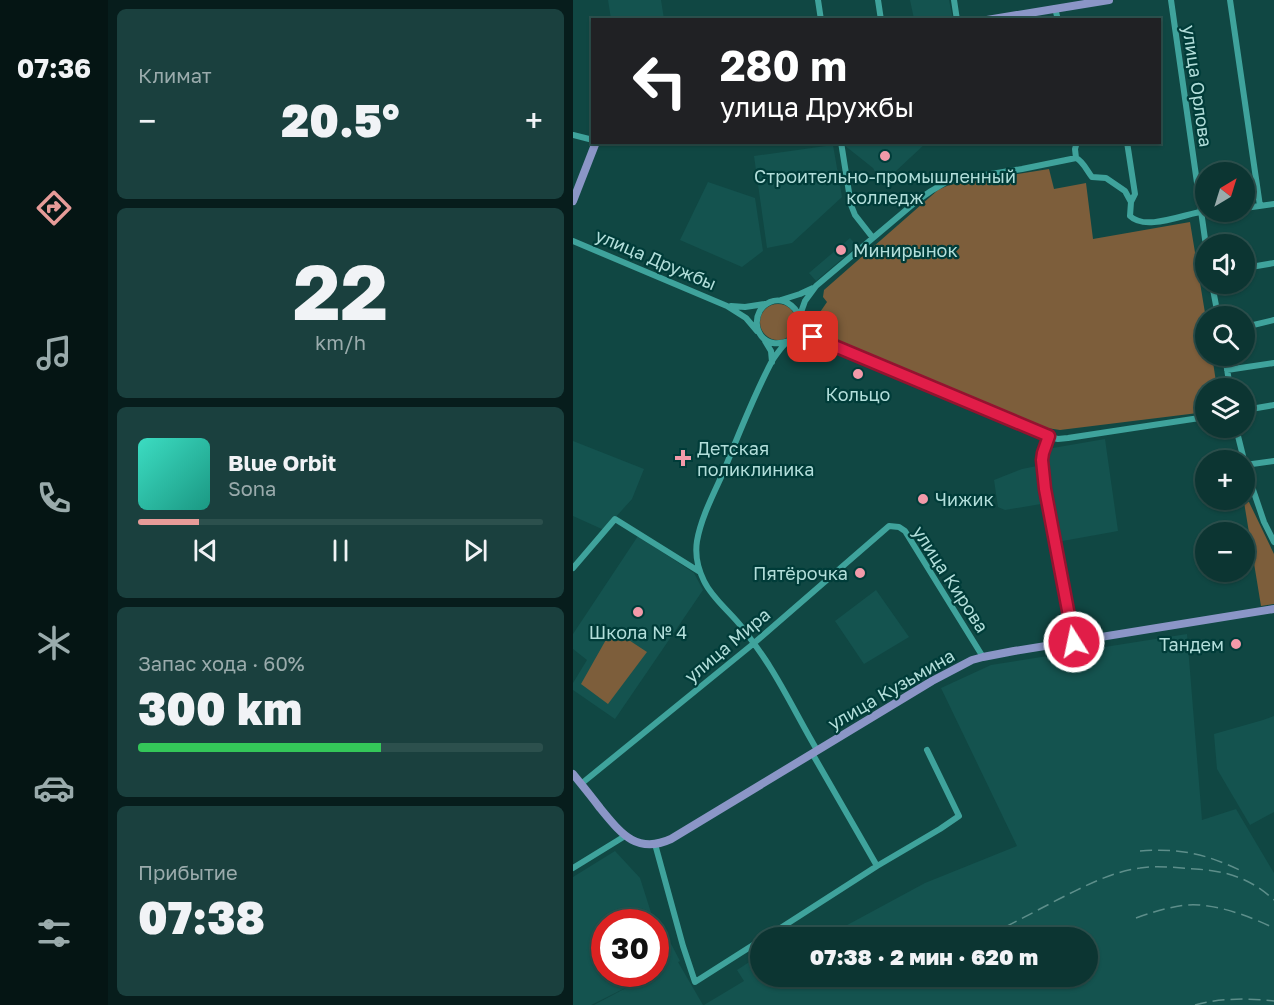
<!DOCTYPE html>
<html lang="ru">
<head>
<meta charset="utf-8">
<style>
	:root { --surface:#0c3532; --page:#1a403e; --text:#f1f3f6; --muted:#9aabac; --line:#2c504d; --accent:#e69b98 }
	body { margin:0; font-family:"Golos Text",sans-serif; background:var(--page); color:var(--text); height:100vh; display:flex; flex-direction:column; font-size:22px; white-space:nowrap }
	* { box-sizing:border-box; margin:0 }
	p { font-size:20px; color:var(--muted) }
	.icon { flex:none; width:33px; height:33px; fill:none; stroke:currentColor; stroke-width:2; stroke-linecap:round; stroke-linejoin:round }
	.map { position:relative; flex:1; overflow:hidden }
	.details { display:flex; flex-direction:column; gap:9px; padding:9px; background:#071d1c; width:465px }
	.details>* { flex:none }
	.hud { position:absolute; left:18px; top:18px; width:570px; height:126px; border-radius:0px; box-shadow:0 2px 4px #0004,0 0 0 2px var(--line); background:#202124; color:#fff; overflow:hidden }
	.needle { width:39px; rotate:38deg }
	.controls { position:absolute; left:622px; top:162px; display:grid; gap:12px }
	.controls a { display:grid; place-items:center; width:60px; height:60px; border-radius:50%; background:var(--surface); box-shadow:0 2px 4px #0004,0 0 0 2px var(--line); font-size:30px }
	.speed { position:absolute; left:18px; top:909px; display:flex; gap:12px; font-size:30px; font-weight:700; text-align:center }
	.speed>* { display:grid; place-content:center; width:78px; height:78px; border-radius:50%; background:var(--surface); box-shadow:0 2px 4px #0004,0 0 0 2px var(--line); line-height:1 }
	.speed .limit { border:9px solid #d22; background:#fff; color:#111 }
	.pin { position:absolute; display:grid; place-items:center; width:51px; height:51px; color:#fff; margin:-26px; border-radius:12px; box-shadow:0 3px 9px #0006 }
	.me { position:absolute; width:66px; margin:-33px; rotate:350deg; stroke-linejoin:round; filter:drop-shadow(0 0 4px #0008) }
	.turn { display:flex; align-items:center; gap:21px; height:126px; padding:0 30px; font-size:27px }
	.turn .icon { width:78px; height:78px; stroke-width:2.5 }
	.turn b { display:block; font-size:42px; line-height:51px }
	.big { font-size:45px; font-weight:800; line-height:1.1 }
	.details .widget { flex:1; display:flex; flex-direction:column; justify-content:center; gap:9px; min-width:0; padding:0 21px; border-radius:9px; background:var(--page) }
	.details .dial { align-items:center; gap:0 }
	.dial b { font-size:78px; line-height:1 }
	.song { display:flex; align-items:center; gap:18px }
	.cover { width:72px; height:72px; border-radius:9px; background:linear-gradient(135deg,hsl(170 70% 55%),hsl(170 70% 35%)) }
	.played { height:6px; border-radius:3px; background:linear-gradient(90deg,var(--accent) 15%,var(--line) 15%) }
	.keys { display:flex; justify-content:space-around; direction:ltr }
	.heat { display:flex; justify-content:space-between; align-items:center; font-size:33px; direction:ltr }
	.charge { height:9px; border-radius:4px; background:linear-gradient(90deg,#34c759 60%,var(--line) 0) }
	.trip { position:absolute; left:177px; top:927px; width:348px; height:60px; border-radius:30px; background:var(--surface); box-shadow:0 2px 4px #0004,0 0 0 2px var(--line); font-weight:800; line-height:60px; text-align:center }
	main { display:flex; flex:1; min-height:0 }
	.tabs { display:flex; flex-direction:column; width:108px; justify-content:space-around; align-items:center; background:#051514; color:var(--muted) }
	.tabs .icon { width:42px; height:42px }
	.tabs .on { color:var(--accent) }
	.tabs b { font-size:27px; color:var(--text) }
	.map>svg:first-child { display:block }
</style>
</head>
<body>
<main>
<nav class="tabs">
<b>07:36</b>
<svg class="icon on" aria-label="directions" viewBox="0 0 24 24"><path d="M12 3l9 9-9 9-9-9zM9 14v-3h6M13 9l2 2-2 2"/></svg>
<svg class="icon" aria-label="music" viewBox="0 0 24 24"><path d="M9 18V5l10-2v13"/><circle cx="6" cy="18" r="3"/><circle cx="16" cy="16" r="3"/></svg>
<svg class="icon" aria-label="phone" viewBox="0 0 24 24"><path d="M5 4h4l2 5-3 2q2 4 5 5l2-3 5 2v4C11 20 4 13 5 4z"/></svg>
<svg class="icon" aria-label="climate" viewBox="0 0 24 24"><path d="M12 3v18M4 7l16 10M4 17L20 7"/></svg>
<svg class="icon" aria-label="car" viewBox="0 0 24 24"><path d="M5 17H2v-5l4-1 3-4h7l3 4 3 1v5h-3M9 17h6M6 11h13"/><circle cx="7" cy="17" r="2"/><circle cx="17" cy="17" r="2"/></svg>
<svg class="icon" aria-label="filters" viewBox="0 0 24 24"><path d="M4 7h16M4 17h16"/><circle cx="9" cy="7" r="2"/><circle cx="15" cy="17" r="2"/></svg>
</nav>
<section class="details">
<div class="widget"><p>Климат</p>
<div class="heat"><a>−</a><b class="big">20.5°</b><a>+</a></div>
</div>
<div class="widget dial"><b>22</b><p>km/h</p></div>
<div class="widget">
<div class="song"><i class="cover"></i><div><b>Blue Orbit</b><p>Sona</p></div></div>
<div class="played"></div>
<div class="keys"><svg class="icon" aria-label="previous" viewBox="0 0 24 24"><path d="M18 5L8 12l10 7zM5 5v14"/></svg><svg class="icon" aria-label="pause" viewBox="0 0 24 24"><path d="M8 5v14M16 5v14"/></svg><svg class="icon" aria-label="next" viewBox="0 0 24 24"><path d="M6 5l10 7-10 7zM19 5v14"/></svg></div>
</div>
<div class="widget"><p>Запас хода · 60%</p><b class="big">300 km</b><div class="charge"></div></div>
<div class="widget"><p>Прибытие</p><b class="big">07:38</b></div>
</section>
<div class="map">
<svg width="701" height="1005" viewBox="0 0 701 1005">
	<rect width="100%" height="100%" fill="#104743"/>
	<path fill="#14534f" d="M35,0H88L91,19H38Z
		M337,0H376L380,19H341Z
		M271,143H353L309,184L300,168L271,145Z
		M260,145L269,197L219,243L194,248L181,156Z
		M135,182L182,198L190,251L169,267L107,240Z
		M277,238L284,246L243,281L236,273Z
		M532,439L545,531L484,542L472,472L474,449Z
		M0,441L71,469L59,499L31,530L0,516Z
		M464,466L468,504L432,510L425,507L421,480L449,469Z
		M65,536L121,573L130,590L42,719L0,690V683L14,660L0,649V634Z
		M303,590L336,637L291,664L262,621Z
		M614,634L629,820L663,809L701,873V1005H131L171,981L164,970L187,955L188,976H514V938L252,937L352,883L444,846L368,688L418,665Z
		M701,716V812L677,825L644,769L641,734L690,720Z
		M42,851L67,878L81,922H32V974H83V942L89,943L96,940L107,961L105,962L130,1005H21L68,980L18,1005H0V877Z"/>
	<path fill="#7d5e3b" d="M476,169L481,189L513,183L520,239L617,222L633,319V356H639L644,388H633V412L487,430L474,428L256,340L241,321L254,302L250,297L251,290L365,190L376,185Z
		M187 322a18 18 0 1 1 36 0a18 18 0 1 1-36 0Z
		M671,502H676L701,554V604L688,606Z
		M39,629L74,652L35,704L8,684Z"/>
	<g fill="none" stroke-linecap="round" stroke-linejoin="round">
		<path stroke="#3fa39c" stroke-width="6" d="M245,0L248,20
			M305,0L308,20
			M381,0L384,20
			M598,0L633,246
			M657,0L687,206
			M482,8L485,20
			M0,135L20,140
			M268,142L278,205L282,215L300,238
			M554,142L562,194L558,202
			M503,158C510,161 514,171 519,177L533,178L552,191L558,202L557,216C573,232 613,213 633,211
			M503,158L502,149L504,142
			M672,208L701,204
			M0,241L154,306L173,318L184,331
			M672,268L701,263
			M639,284L645,316
			M208,300L227,294L240,288
			M158,306L172,307L192,304
			M226,318L232,301L243,286L345,200L358,191L375,181L449,169L503,158
			M227,323L236,334L257,345L476,437L485,439L495,438L633,417
			M672,327L701,320
			M240,337C235,337 231,337 226,338C217,340 209,345 200,343C180,339 178,310 197,302C212,296 229,309 226,326C225,336 216,339 210,346C206,351 202,356 199,361C180,397 165,436 150,473C140,495 128,518 124,541C122,554 125,569 131,581C140,600 159,613 171,630C180,642 189,654 197,667C214,694 228,723 244,750
			M192,341L198,351L199,362
			M652,356L657,388
			M654,370L701,363
			M672,410L701,405
			M663,428L671,460
			M476,437L470,453L469,460L472,489L501,642
			M672,465L701,461
			M672,466L691,522L701,542
			M0,568L42,519L127,572
			M239,753L304,866
			M8,784L180,644L316,526L326,527L332,531L410,657
			M82,844L110,946L122,982L188,940
			M0,868L52,836
			M192,938L304,866L367,829L386,816L354,750"/>
		<path stroke="#8b96c7" stroke-width="8" d="M414,20L536,0
			M0,201L23,142
			M0,774C9,785 18,796 27,808C47,832 63,855 98,839L359,681L399,660L410,657L441,651L701,609"/>
		<path stroke="#5d8e8a" stroke-width="1.5" stroke-dasharray="12 6" stroke-linecap="butt" d="M567,851C609,848 633,854 671,872
			M563,918C580,912 596,907 614,905C642,903 676,916 701,928
			M417,935C440,923 463,911 486,899C512,886 538,872 567,868C585,865 604,868 622,869C654,871 677,878 701,900
			M622,1005C647,998 675,998 701,1001"/>
	</g>
	<g fill="none" stroke-linecap="round" stroke-linejoin="round">
		<defs>
			<path id="route" d="M240,337L476,436L470,453L469,460L472,489L501,642"/>
		</defs>
		<use href="#route" stroke="#92132f" stroke-width="15"/>
		<use href="#route" stroke="#e11d48" stroke-width="10"/>
	</g>
	<g fill="#f39aa9" stroke="#003c39" stroke-width="2">
		<circle cx="312" cy="156" r="6"/>
		<circle cx="268" cy="250" r="6"/>
		<circle cx="285" cy="374" r="6"/>
		<path d="M107 449h6v6h6v6h-6v6h-6v-6h-6v-6h6z"/>
		<circle cx="350" cy="499" r="6"/>
		<circle cx="287" cy="573" r="6"/>
		<circle cx="65" cy="612" r="6"/>
		<circle cx="663" cy="644" r="6"/>
	</g>
	<g text-anchor="middle" dominant-baseline="central" stroke-width="4.5" stroke-linejoin="round" paint-order="stroke">
		<g font-size="18" fill="#b2deda" stroke="#003c39">
			<text transform="translate(625 86) rotate(82)">улица Орлова</text>
			<text transform="translate(83 259) rotate(23)">улица Дружбы</text>
			<text transform="translate(378 579) rotate(57)">улица Кирова</text>
			<text transform="translate(154 645) rotate(-40)">улица Мира</text>
			<text transform="translate(318 689) rotate(-30)">улица Кузьмина</text>
		</g>
		<g font-size="18" fill="#b2deda" stroke="#003c39">
			<text x="312" y="176">Строительно-промышленный<tspan x="312" dy="21">колледж</tspan></text>
			<text x="280" y="250" text-anchor="start">Минирынок</text>
			<text x="285" y="394">Кольцо</text>
			<text x="124" y="448" text-anchor="start">Детская<tspan x="124" dy="21">поликлиника</tspan></text>
			<text x="362" y="499" text-anchor="start">Чижик</text>
			<text x="275" y="573" text-anchor="end">Пятёрочка</text>
			<text x="65" y="632">Школа № 4</text>
			<text x="651" y="644" text-anchor="end">Тандем</text>
		</g>
	</g>
</svg>
<div class="controls">
<a><svg class="needle" viewBox="-14 -14 28 28"><path d="M0-13l5 13h-10z" fill="#e53935"/><path d="M0 13l5-13h-10z" fill="#9aabac"/></svg></a>
<a><svg class="icon" aria-label="sound" viewBox="0 0 24 24"><path d="M4 9h4l5-4v14l-5-4H4zM17 9q2 3 0 6"/></svg></a>
<a><svg class="icon" aria-label="search" viewBox="0 0 24 24"><circle cx="10" cy="10" r="6"/><path d="M15 15l6 6"/></svg></a>
<a><svg class="icon" aria-label="layers" viewBox="0 0 24 24"><path d="M12 4l9 5-9 5-9-5zM3 14l9 5 9-5"/></svg></a>
<a>+</a>
<a>−</a>
</div>
<div class="speed"><div class="limit">30</div></div>
<div class="pin" style="left:240px;top:337px;background:#d93025"><svg class="icon" aria-label="arrive" viewBox="0 0 24 24"><path d="M6 21V4h12l-3 4 3 4H6"/></svg></div>
<svg class="me" style="left:501px;top:642px" viewBox="-20 -20 40 40"><circle r="17" fill="#e11d48" stroke="#fff" stroke-width="3"/><path d="M0-11L8 9 0 5-8 9z" fill="#fff"/></svg>
<div class="trip">07:38 · 2 мин · 620 m</div>
<div class="hud">
<div class="turn"><svg class="icon" aria-label="left" viewBox="0 0 24 24"><path d="M17 20v-9H6M10 6l-5 5 5 5"/></svg><div><b>280 m</b>улица Дружбы</div></div>
</div>
</div>
</main>
</body>
</html>
